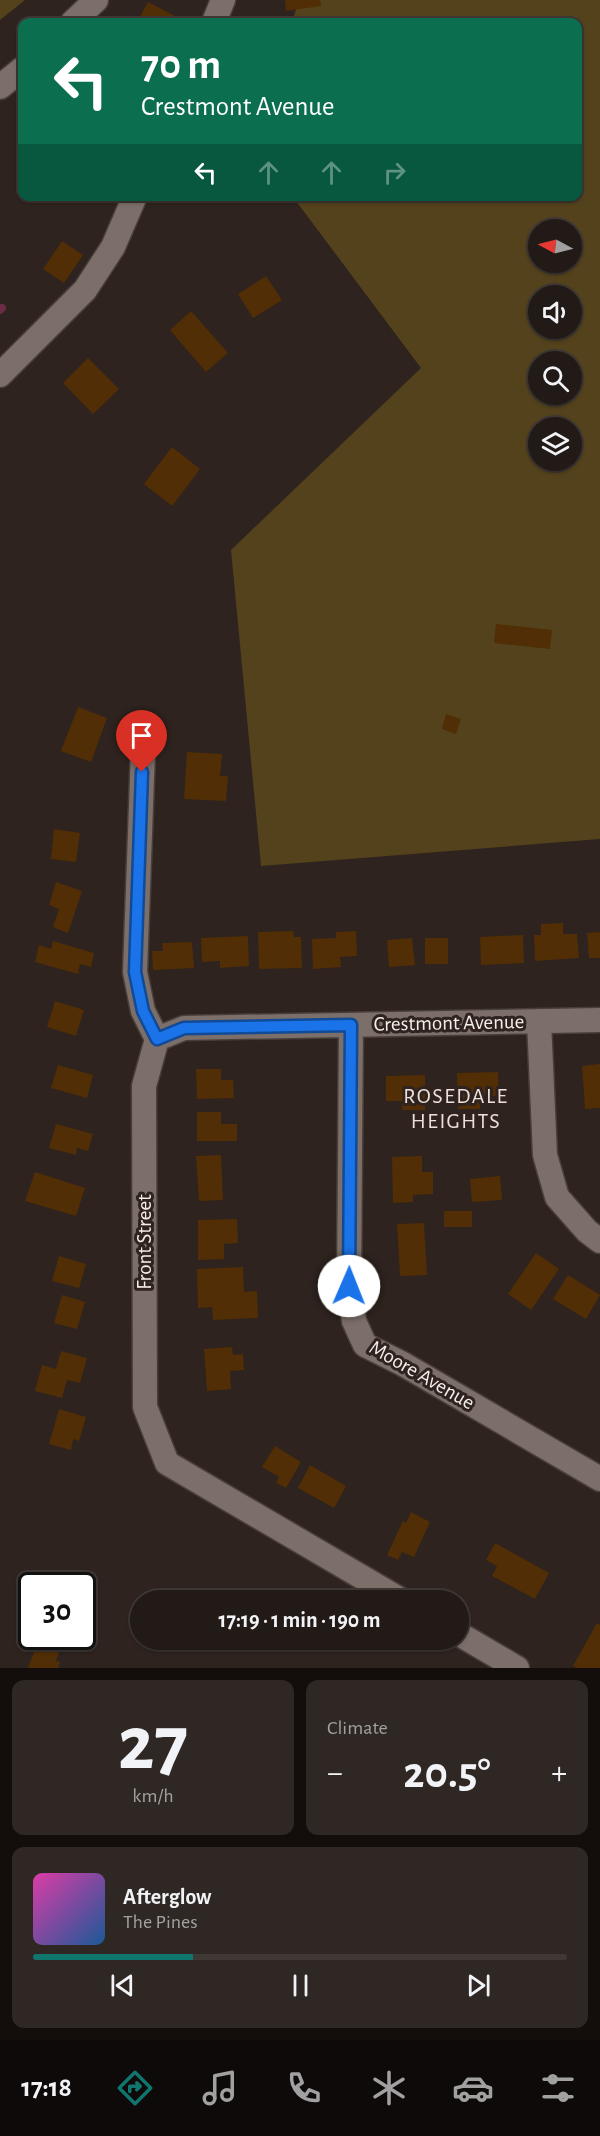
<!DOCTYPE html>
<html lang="en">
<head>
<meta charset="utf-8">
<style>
	:root { --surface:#221a16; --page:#2e2723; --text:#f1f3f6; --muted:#a2a1a1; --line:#3f3835; --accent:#0f766e }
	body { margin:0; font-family:"Alegreya Sans",sans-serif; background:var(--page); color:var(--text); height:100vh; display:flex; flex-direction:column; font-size:22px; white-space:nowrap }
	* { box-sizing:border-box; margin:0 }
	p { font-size:20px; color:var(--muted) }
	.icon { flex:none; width:33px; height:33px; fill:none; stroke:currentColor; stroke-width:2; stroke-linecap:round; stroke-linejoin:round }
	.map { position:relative; height:1668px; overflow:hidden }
	.side { display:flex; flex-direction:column; gap:12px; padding:12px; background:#130e0c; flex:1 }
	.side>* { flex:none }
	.guide { position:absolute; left:18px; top:18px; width:564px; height:183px; border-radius:12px; box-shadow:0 2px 4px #0004,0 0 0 2px var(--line); background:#0b6e4f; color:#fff; overflow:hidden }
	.needle { width:39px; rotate:277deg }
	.fabs { position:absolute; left:528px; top:219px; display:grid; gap:12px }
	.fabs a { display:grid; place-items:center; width:54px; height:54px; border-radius:50%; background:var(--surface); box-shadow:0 2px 4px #0004,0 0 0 2px var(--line); font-size:30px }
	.speed { position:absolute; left:18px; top:1572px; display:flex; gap:12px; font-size:30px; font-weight:700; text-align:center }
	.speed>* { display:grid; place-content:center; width:78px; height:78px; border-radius:50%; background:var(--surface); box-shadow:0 2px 4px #0004,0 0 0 2px var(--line); line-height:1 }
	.speed .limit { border:3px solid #111; border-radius:9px; background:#fff; color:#111 }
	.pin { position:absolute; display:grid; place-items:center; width:51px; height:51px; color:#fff; margin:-62px -26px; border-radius:50% 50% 50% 0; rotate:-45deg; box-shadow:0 0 6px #0007 }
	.pin .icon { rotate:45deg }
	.me { position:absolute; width:66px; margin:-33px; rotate:1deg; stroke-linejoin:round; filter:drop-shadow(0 0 4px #0008) }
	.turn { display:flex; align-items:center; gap:21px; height:126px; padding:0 24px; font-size:27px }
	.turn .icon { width:78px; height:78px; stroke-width:2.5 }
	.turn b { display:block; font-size:42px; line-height:51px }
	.lanes { display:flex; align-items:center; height:57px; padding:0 24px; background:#0003; justify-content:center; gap:30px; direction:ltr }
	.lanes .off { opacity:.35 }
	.big { font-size:45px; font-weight:700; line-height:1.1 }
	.side .tile { flex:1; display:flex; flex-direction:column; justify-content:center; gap:9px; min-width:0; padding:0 21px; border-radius:12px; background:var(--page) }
	.side .dial { align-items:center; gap:0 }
	.dial b { font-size:78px; line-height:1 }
	.song { display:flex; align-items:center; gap:18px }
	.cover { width:72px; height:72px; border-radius:9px; background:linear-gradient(135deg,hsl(320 70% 55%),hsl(210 70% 35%)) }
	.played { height:6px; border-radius:3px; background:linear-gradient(90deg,var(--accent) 30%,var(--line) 30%) }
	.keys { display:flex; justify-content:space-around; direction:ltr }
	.heat { display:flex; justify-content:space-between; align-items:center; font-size:33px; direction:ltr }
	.side .tiles { flex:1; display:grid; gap:12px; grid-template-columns:1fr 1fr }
	.tile:last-child { grid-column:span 2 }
	.trip { position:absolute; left:130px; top:1590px; width:339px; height:60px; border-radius:30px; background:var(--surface); box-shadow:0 2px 4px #0004,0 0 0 2px var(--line); font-weight:700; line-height:60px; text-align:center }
	.dock { display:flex; height:96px; justify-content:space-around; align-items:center; background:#0e0a09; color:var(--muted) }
	.dock .icon { width:42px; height:42px }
	.dock .selected { color:var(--accent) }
	.dock b { font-size:27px; color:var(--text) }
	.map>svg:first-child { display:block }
</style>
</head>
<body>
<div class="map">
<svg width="600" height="1668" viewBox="0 0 600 1668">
	<rect width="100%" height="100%" fill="#2e231e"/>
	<path fill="#53421c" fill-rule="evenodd" d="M0,0H25L0,20Z
		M299,0H600V839L261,866L231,550L421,368L293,197L578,196V22H292ZM538,230H572V262H538ZM538,296H572V328H538ZM538,362H572V394H538ZM538,428H572V460H538Z"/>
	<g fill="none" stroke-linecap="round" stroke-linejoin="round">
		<path stroke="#6a2d44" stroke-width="8" d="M0,310L2,308"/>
	</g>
	<path fill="#512e05" d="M285,0H320L321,6L286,11Z
		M148,2L177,17L174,22H137Z
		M62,241L83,255L64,283L43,269Z
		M266,276L282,300L253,318L238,294Z
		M191,311L228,353L206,372L170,330Z
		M88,358L119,389L93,414L63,383Z
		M172,447L200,469L172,506L144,484Z
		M496,624L552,630L550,649L494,643Z
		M78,707L107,718L91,762L61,751Z
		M446,714L461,719L456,734L442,729Z
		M187,752L222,754L220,776H228L226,801L184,799Z
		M54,829L80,833L76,862L51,859Z
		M56,882L82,891L68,933L53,927L59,909L49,905Z
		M563,923V934H577L579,958L535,961L534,935H541V924Z
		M293,931L294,937H301L302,968L259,969L258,932Z
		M356,931L357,956L340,957L341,967L313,969L312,939L336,938V932Z
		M600,932V958H589L587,933Z
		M523,935L524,963L481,965L480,937Z
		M248,936L249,966L220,968V961L202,962L201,938Z
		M412,938L415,965L389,967L387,940Z
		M425,938H448V964H425Z
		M53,941L94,953L91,967L80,964L78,974L35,962L39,945L51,949Z
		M192,942L194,968L153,970L152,951H163L162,943Z
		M55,1001L84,1010L76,1036L47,1027Z
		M600,1064V1108L585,1109L582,1066Z
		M58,1065L93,1075L87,1098L51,1088Z
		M196,1069H221V1080H233L234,1098L197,1099Z
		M498,1072L499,1096L480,1097V1109H458L457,1073Z
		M425,1075V1110H402V1101H386V1076Z
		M197,1112H221V1124H237V1141H197Z
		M56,1124L93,1134L88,1151L77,1148L76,1155L49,1148Z
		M221,1155L223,1200L199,1201L196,1156Z
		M422,1156V1172H433V1194L413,1195V1202L393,1203L392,1157Z
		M35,1172L85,1188L76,1216L25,1201Z
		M500,1176L502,1200L472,1202L470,1179Z
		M444,1211H472V1227H444Z
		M237,1219L238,1243L224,1244V1259L198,1260V1220Z
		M424,1223L427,1275L400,1276L397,1224Z
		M536,1253L559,1269L531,1310L508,1294Z
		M59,1256L86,1264L79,1288L52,1281Z
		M243,1267L244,1292L257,1291L258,1318L213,1320L212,1307L198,1308L197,1269Z
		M568,1275L600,1295L586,1319L553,1299Z
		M62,1295L85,1302L77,1329L54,1323Z
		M232,1347L233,1355L243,1354L244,1370L230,1371L231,1389L207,1391L204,1349Z
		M61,1351L87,1358L80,1383L67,1380L62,1398L35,1391L42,1365L56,1369Z
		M59,1409L86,1417L79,1441L73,1439L71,1450L49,1444Z
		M275,1446L301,1462L286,1488L276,1483L279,1477L262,1467Z
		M310,1465L346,1486L334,1508L298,1488Z
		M411,1512L430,1522L414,1557L402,1552L398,1560L387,1555L403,1521L406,1523Z
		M495,1543L549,1573L535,1599L492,1576L497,1566L486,1560Z
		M597,1623L600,1625V1668H577L573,1666Z
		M37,1644L59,1652L56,1661L60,1662L58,1668H28Z"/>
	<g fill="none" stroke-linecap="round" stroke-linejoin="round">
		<defs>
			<path id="minor" d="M73,22L96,0
				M214,22L223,0
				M0,87L22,69
				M0,375L85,290L113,247L135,196
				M143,750L135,972L143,1011L157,1039L144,1086L145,1407L167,1463L401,1600
				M539,1021L545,1155L557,1197L587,1231L600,1241
				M351,1025L349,1285L354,1321L365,1345L403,1364L600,1479
				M157,1039L184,1028L600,1020
				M459,1634L517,1668"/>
		</defs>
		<use href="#minor" stroke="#473e3a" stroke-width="27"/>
		<use href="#minor" stroke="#7c6e68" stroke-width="24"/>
	</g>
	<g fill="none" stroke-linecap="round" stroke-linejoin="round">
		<defs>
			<path id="route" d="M142,772L135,972L143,1011L157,1039L184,1028L351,1025L349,1286"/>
		</defs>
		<use href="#route" stroke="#114b97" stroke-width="15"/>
		<use href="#route" stroke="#1a73e8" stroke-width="10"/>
	</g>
	<g text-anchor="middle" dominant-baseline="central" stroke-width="6" stroke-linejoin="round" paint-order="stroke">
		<g font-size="21" fill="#f5edea" stroke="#2e231e">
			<text transform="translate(449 1023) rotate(-1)">Crestmont Avenue</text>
			<text transform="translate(144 1242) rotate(-90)">Front Street</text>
			<text transform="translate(422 1375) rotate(30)">Moore Avenue</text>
		</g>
		<g font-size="22" letter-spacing="1.5" fill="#efdfd9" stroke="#2e231e">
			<text x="456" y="1096">ROSEDALE<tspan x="456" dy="25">HEIGHTS</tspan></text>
		</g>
	</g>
</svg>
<div class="fabs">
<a><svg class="needle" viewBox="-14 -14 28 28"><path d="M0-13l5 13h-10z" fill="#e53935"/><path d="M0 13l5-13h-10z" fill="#a2a1a1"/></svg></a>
<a><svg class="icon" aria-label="sound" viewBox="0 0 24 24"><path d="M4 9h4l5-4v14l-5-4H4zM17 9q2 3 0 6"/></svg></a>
<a><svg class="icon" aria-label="search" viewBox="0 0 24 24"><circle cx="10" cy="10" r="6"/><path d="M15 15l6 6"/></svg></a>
<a><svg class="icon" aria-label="layers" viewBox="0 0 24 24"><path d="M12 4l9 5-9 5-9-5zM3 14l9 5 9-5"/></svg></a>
</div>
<div class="speed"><div class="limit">30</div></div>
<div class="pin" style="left:142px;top:772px;background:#d93025"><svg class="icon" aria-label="arrive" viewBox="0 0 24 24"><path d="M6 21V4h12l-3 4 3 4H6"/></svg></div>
<svg class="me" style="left:349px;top:1286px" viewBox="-20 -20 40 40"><circle r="19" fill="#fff"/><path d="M0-13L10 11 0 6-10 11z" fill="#1a73e8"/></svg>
<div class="trip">17:19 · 1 min · 190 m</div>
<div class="guide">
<div class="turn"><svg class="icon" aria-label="left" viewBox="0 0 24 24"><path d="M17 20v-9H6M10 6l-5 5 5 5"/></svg><div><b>70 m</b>Crestmont Avenue</div></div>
<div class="lanes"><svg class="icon" aria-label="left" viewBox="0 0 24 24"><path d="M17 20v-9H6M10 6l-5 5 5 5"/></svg><svg class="icon off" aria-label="ahead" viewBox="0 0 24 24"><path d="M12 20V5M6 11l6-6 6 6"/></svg><svg class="icon off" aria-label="ahead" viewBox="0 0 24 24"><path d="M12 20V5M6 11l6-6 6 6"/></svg><svg class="icon off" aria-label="right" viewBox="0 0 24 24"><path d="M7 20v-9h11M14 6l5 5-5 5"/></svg></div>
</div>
</div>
<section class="side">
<div class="tiles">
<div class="tile dial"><b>27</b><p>km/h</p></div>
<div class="tile"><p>Climate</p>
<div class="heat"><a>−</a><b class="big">20.5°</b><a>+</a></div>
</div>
<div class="tile">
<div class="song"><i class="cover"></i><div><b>Afterglow</b><p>The Pines</p></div></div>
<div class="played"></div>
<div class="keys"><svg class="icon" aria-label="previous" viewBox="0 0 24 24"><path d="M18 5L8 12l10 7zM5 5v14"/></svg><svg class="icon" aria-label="pause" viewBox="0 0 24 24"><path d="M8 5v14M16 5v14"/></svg><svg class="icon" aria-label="next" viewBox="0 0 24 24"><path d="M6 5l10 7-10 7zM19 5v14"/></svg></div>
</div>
</div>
</section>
<nav class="dock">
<b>17:18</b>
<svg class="icon selected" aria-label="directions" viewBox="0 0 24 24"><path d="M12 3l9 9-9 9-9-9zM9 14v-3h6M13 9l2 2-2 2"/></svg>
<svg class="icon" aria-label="music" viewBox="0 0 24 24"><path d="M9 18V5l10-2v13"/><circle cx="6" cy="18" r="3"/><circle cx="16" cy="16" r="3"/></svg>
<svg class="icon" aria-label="phone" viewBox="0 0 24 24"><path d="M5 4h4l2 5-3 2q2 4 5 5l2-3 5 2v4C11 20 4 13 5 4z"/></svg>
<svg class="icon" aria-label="climate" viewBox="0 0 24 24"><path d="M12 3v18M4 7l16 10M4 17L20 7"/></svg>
<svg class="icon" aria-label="car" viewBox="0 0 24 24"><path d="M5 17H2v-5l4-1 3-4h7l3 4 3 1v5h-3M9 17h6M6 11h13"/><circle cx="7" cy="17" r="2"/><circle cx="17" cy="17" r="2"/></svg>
<svg class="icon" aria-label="filters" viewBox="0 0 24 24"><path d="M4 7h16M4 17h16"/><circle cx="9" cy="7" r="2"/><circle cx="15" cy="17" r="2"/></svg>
</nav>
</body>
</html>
